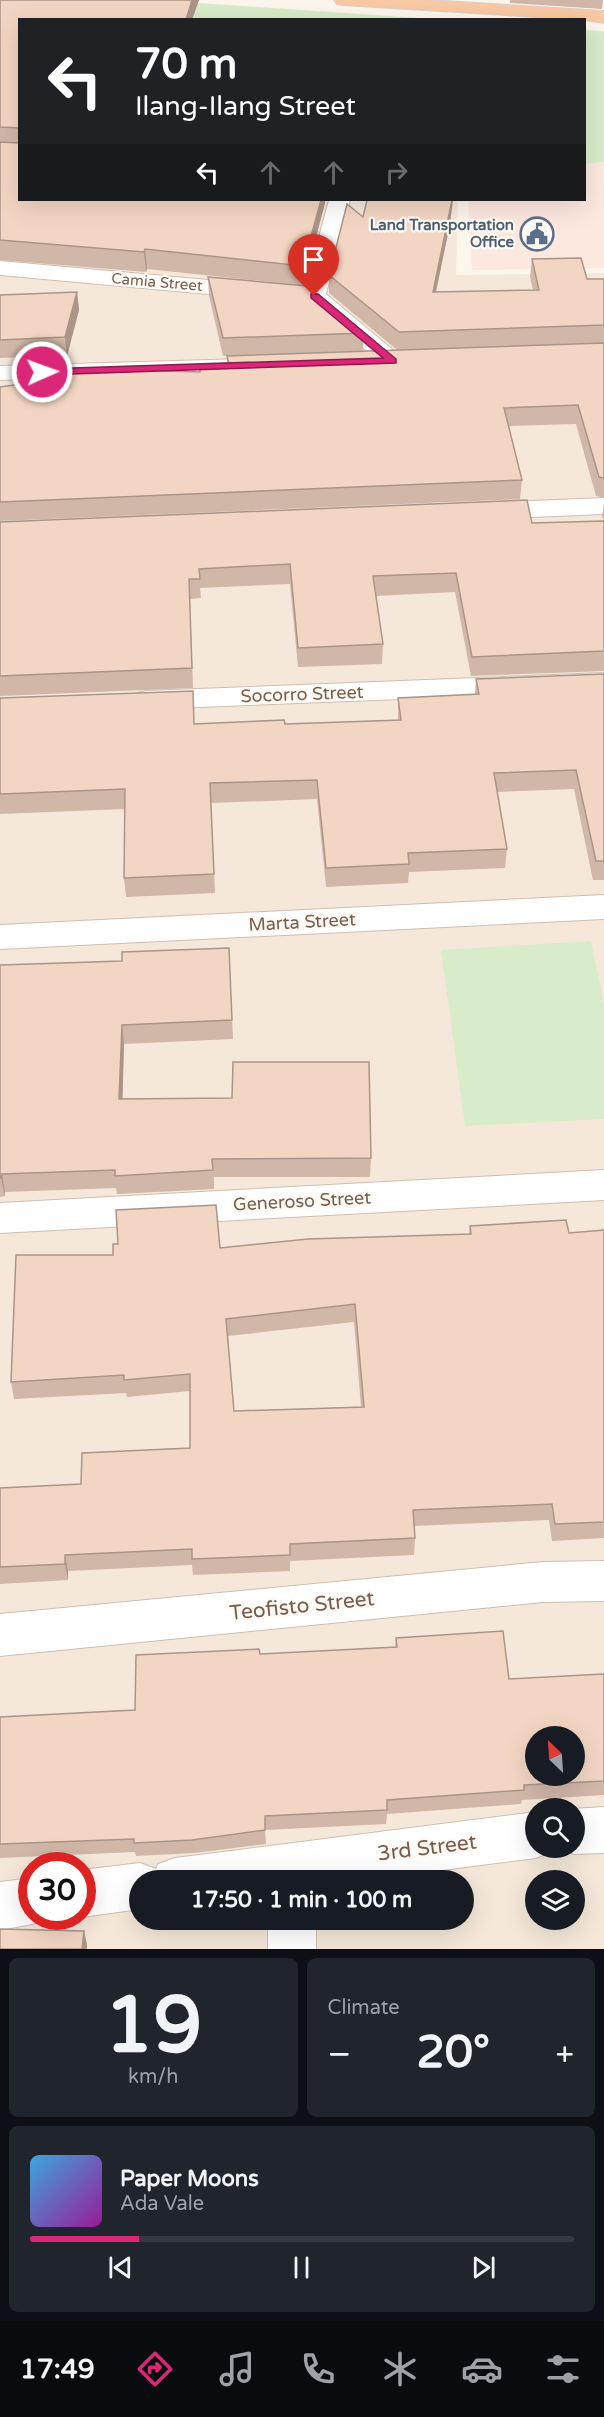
<!DOCTYPE html>
<html lang="en">
<head>
<meta charset="utf-8">
<style>
	:root { --surface:#171b24; --page:#20242c; --text:#f1f3f6; --muted:#9ea1a6; --line:#363941; --accent:#db2777 }
	body { margin:0; font-family:"Varela Round",sans-serif; background:var(--page); color:var(--text); height:100vh; display:flex; flex-direction:column; font-size:22px; white-space:nowrap }
	* { box-sizing:border-box; margin:0 }
	p { font-size:20px; color:var(--muted) }
	.icon { flex:none; width:33px; height:33px; fill:none; stroke:currentColor; stroke-width:2; stroke-linecap:round; stroke-linejoin:round }
	.map { position:relative; height:1949px; overflow:hidden }
	.drawer { display:flex; flex-direction:column; gap:9px; padding:9px; background:#0d0f14; flex:1 }
	.drawer>* { flex:none }
	.banner { position:absolute; left:18px; top:18px; width:568px; height:183px; border-radius:0px; box-shadow:0 6px 24px #0002; background:#202124; color:#fff; overflow:hidden }
	.needle { width:39px; rotate:335deg }
	.tools { position:absolute; left:525px; top:1726px; display:grid; gap:12px }
	.tools a { display:grid; place-items:center; width:60px; height:60px; border-radius:50%; background:var(--surface); box-shadow:0 6px 24px #0002; font-size:30px }
	.speed { position:absolute; left:18px; top:1852px; display:flex; gap:12px; font-size:30px; font-weight:700; text-align:center }
	.speed>* { display:grid; place-content:center; width:78px; height:78px; border-radius:50%; background:var(--surface); box-shadow:0 6px 24px #0002; line-height:1 }
	.speed .limit { border:9px solid #d22; background:#fff; color:#111 }
	.pin { position:absolute; display:grid; place-items:center; width:51px; height:51px; color:#fff; margin:-62px -26px; border-radius:50% 50% 50% 0; rotate:-45deg; box-shadow:0 0 6px #0007 }
	.pin .icon { rotate:45deg }
	.me { position:absolute; width:66px; margin:-33px; rotate:88deg; stroke-linejoin:round; filter:drop-shadow(0 0 4px #0008) }
	.turn { display:flex; align-items:center; gap:21px; height:126px; padding:0 18px; font-size:27px }
	.turn .icon { width:78px; height:78px; stroke-width:2.5 }
	.turn b { display:block; font-size:42px; line-height:51px }
	.lanes { display:flex; align-items:center; height:57px; padding:0 18px; background:#0003; justify-content:center; gap:30px; direction:ltr }
	.lanes .off { opacity:.35 }
	.big { font-size:45px; font-weight:700; line-height:1.1 }
	.drawer .card { flex:1; display:flex; flex-direction:column; justify-content:center; gap:9px; min-width:0; padding:0 21px; border-radius:9px; background:var(--page) }
	.drawer .dial { align-items:center; gap:0 }
	.dial b { font-size:78px; line-height:1 }
	.song { display:flex; align-items:center; gap:18px }
	.cover { width:72px; height:72px; border-radius:9px; background:linear-gradient(135deg,hsl(200 70% 55%),hsl(300 70% 35%)) }
	.played { height:6px; border-radius:3px; background:linear-gradient(90deg,var(--accent) 20%,var(--line) 20%) }
	.keys { display:flex; justify-content:space-around; direction:ltr }
	.heat { display:flex; justify-content:space-between; align-items:center; font-size:33px; direction:ltr }
	.drawer .tiles { flex:1; display:grid; gap:9px; grid-template-columns:1fr 1fr }
	.card:last-child { grid-column:span 2 }
	.trip { position:absolute; left:129px; top:1870px; width:345px; height:60px; border-radius:30px; background:var(--surface); box-shadow:0 6px 24px #0002; font-weight:700; line-height:60px; text-align:center }
	.menu { display:flex; height:96px; justify-content:space-around; align-items:center; background:#090b0e; color:var(--muted) }
	.menu .icon { width:42px; height:42px }
	.menu .current { color:var(--accent) }
	.menu b { font-size:27px; color:var(--text) }
	.map>svg:first-child { display:block }
</style>
</head>
<body>
<div class="map">
<svg width="604" height="1949" viewBox="0 0 604 1949">
	<rect width="100%" height="100%" fill="#fdf6ec"/>
	<path fill="#f5e8da" fill-rule="evenodd" d="M0,103L20,200H458L456,275L604,273V1949H0ZM536,1737H574V1776H536ZM536,1809H574V1848H536ZM32,1866H82V1917H32ZM140,1881H464V1920H140ZM536,1881H574V1920H536Z"/>
	<path fill="#fde8e0" d="M604,162V268L472,270L468,200H585V164Z"/>
	<path fill="#d8ecc9" d="M198,3L433,19H193Z
		M585,30L604,31V162L585,164Z
		M591,941L604,1004V1119L465,1126L441,950Z"/>
	<g fill="none" stroke-linecap="round" stroke-linejoin="round">
		<defs>
			<path id="minor" d="M329,200H350L326,294L400,356L404,361L400,366L392,368L384,366L303,296Z
				M0,261L252,284L260,286L263,291L260,296L252,298L0,275Z
				M244,359L252,361L256,366L252,371L0,380V366Z
				M604,498V514L484,519L475,517L471,511L475,505L484,503Z
				M604,1170V1200L0,1233V1203Z
				M604,1561V1601L543,1602L0,1656V1614L543,1562Z
				M604,1807V1853L574,1854L560,1848H574V1809H572Z
				M536,1812V1848H554L552,1851L536,1858L357,1881H140V1909L82,1917H81L82,1870L140,1863L156,1869L158,1864L175,1858Z
				M32,1878V1917L49,1918L32,1924L0,1930V1882Z
				M268,1920H316V1949H268Z"/>
			<path id="tertiary" d="M604,673V691L147,709L137,707L133,700L137,693L147,691Z
				M604,895V919L0,949V925Z"/>
			<path id="trunk" d="M334,0H428L604,11V23L585,20L343,5L337,4Z"/>
		</defs>
		<use href="#minor" stroke="#d1beb0" stroke-width="2"/>
		<use href="#tertiary" stroke="#d1beb0" stroke-width="2"/>
		<use href="#trunk" stroke="#dad1cd" stroke-width="2"/>
		<use href="#minor" fill="#fff" fill-rule="evenodd"/>
		<use href="#tertiary" fill="#fff" fill-rule="evenodd"/>
		<use href="#trunk" fill="#f9c8a4" fill-rule="evenodd"/>
	</g>
	<path fill="#d1b7a8" fill-rule="evenodd" d="M0,0H199L192,20H20L325,203L303,286L364,333L363,351L397,350L329,293V275L363,217L450,224L436,292L533,290L530,277L532,259L587,279H604V498L596,496L576,424L509,426L522,480L520,499L0,521V387L200,372L227,364V356H223L209,296L208,277L300,285L147,269L146,272L0,260Z
		M510,0H603L602,9L510,3Z
		M77,292L79,310L67,356L0,358V295Z
		M604,504V671L471,676L455,592L376,596L383,644L382,664L298,667L290,584L200,588L201,598L190,599L193,688L0,696V522L532,523L604,521L602,516Z
		M604,674V880H593L574,789L497,792L507,849L505,868L409,872L408,883L326,887L317,799L211,803L215,893L126,897L124,878L125,809L0,814V698L194,724H285L398,720V698L475,694L476,679Z
		M229,948L233,1039L124,1044L122,1099L371,1158L370,1177H214V1189L117,1194L116,1188L5,1192V1196L0,1197V965L122,961Z
		M470,1226L569,1233L604,1230V1538L552,1541L549,1520L414,1526L415,1538L414,1555L290,1561V1571L193,1575L192,1565L68,1571V1580L0,1584V1488L81,1484L190,1448V1391L127,1397L126,1393L14,1399L11,1382L113,1255L469,1234ZM354,1322L361,1407L234,1411L228,1336Z
		M396,1638L509,1679L604,1674V1795L522,1800L521,1804L387,1814L386,1824L265,1830L266,1844L194,1853L136,1856L135,1852L0,1858V1717L135,1710L260,1654L395,1647Z"/>
	<path fill="#aa9588" d="M192,0H199L192,20H186Z
		M321,200H325V203L303,286V266Z
		M452,200H453L450,224L432,310L433,292Z
		M145,249L147,269L146,272L144,252Z
		M77,292L79,310L67,356L65,337Z
		M122,1025L124,1044L122,1118L119,1099Z
		M2,1174L5,1192V1196L1,1178Z
		M65,1555L68,1571V1580L65,1564Z
		M84,1931L87,1944V1949H82Z"/>
	<path fill="#f3d5c3" stroke="#aa9588" stroke-width="1.5" fill-rule="evenodd" d="M0,0H192L186,20H20V128L0,127Z
		M20,137V200H321L303,266L145,249L144,252L0,240V142L19,143Z
		M367,200H452L433,292L539,290L532,259L581,258L587,279H604V325L399,332L329,275L347,204L363,217Z
		M208,277L307,286L364,333L223,338Z
		M77,292L65,337L0,340V295Z
		M604,343V478L599,477L578,405L504,408L522,480L0,502V387L50,380L49,370L98,369L200,372V365L229,364L227,356Z
		M527,500L532,523L604,521V651L472,657L456,573L373,576L383,644L298,648L290,564L199,569L200,579H189L192,668L0,676V522Z
		M604,674V861H596L576,770L494,773L507,849L408,853L409,864L326,868L317,780L210,783L214,874L124,878L125,789L0,794V698L193,691L194,724L284,720L285,724L401,720L398,698L479,694L476,679Z
		M229,948L232,1020L122,1025L119,1099L232,1098L233,1062H369L371,1158L212,1159L213,1170L115,1176V1170L2,1174L1,1178H0V965L122,961V952Z
		M216,1205L220,1248L308,1239L471,1234L470,1226L566,1220L569,1233L604,1230V1522L555,1524L552,1504L413,1510L415,1538L290,1544V1555L192,1559V1549L65,1555V1564L0,1567V1488L81,1484L82,1453L190,1448V1374L124,1380V1375L11,1382L16,1255H113V1244H118L116,1210ZM355,1304L364,1407L234,1411L226,1319Z
		M503,1631L509,1679L604,1674V1781L524,1785V1790L387,1800V1810L265,1816V1830L192,1840L134,1843V1839L0,1844V1717L135,1710L136,1655L259,1649L260,1654L397,1647L396,1638ZM536,1737H574V1776H536Z
		M0,1929L84,1931L82,1949H0Z"/>
	<path fill="#db2777" stroke="#8e194d" stroke-width="1.5" d="M311,294H318L396,359V363L42,375L37,372L42,369L383,358L311,298Z"/>
	<defs>
		<symbol id="civic-ring" viewBox="-11 -11 22 22"><circle r="9.5" fill="#fffaf3" stroke="#5c6f8a" stroke-width="1.5"/><path d="M-.6-6.5H3V-4.5H.6V-3L4-1V1h2V6H-6V1h2V-1L-.6-3ZM-1.2 2.5V6h2.4V2.5Z" fill="#5c6f8a"/></symbol>
	</defs>
	<g fill-rule="evenodd">
		<use href="#civic-ring" x="518" y="215" width="38" height="38"/>
	</g>
	<g text-anchor="middle" dominant-baseline="central" stroke-width="4.5" stroke-linejoin="round" paint-order="stroke">
		<g font-size="15" font-weight="bold" fill="#4e5e75" stroke="#fffaf3" text-anchor="end">
			<text x="514" y="225">Land Transportation<tspan x="514" dy="17">Office</tspan></text>
		</g>
		<g font-size="15" fill="#7a5c4d" stroke="#fffaf3">
			<text transform="translate(157 282) rotate(5)">Camia Street</text>
		</g>
		<g font-size="18" fill="#7a5c4d" stroke="#fffaf3">
			<text transform="translate(302 694) rotate(-2)">Socorro Street</text>
			<text transform="translate(302 922) rotate(-3)">Marta Street</text>
			<text transform="translate(302 1201) rotate(-3)">Generoso Street</text>
		</g>
		<g font-size="21" fill="#7a5c4d" stroke="#fffaf3">
			<text transform="translate(302 1606) rotate(-6)">Teofisto Street</text>
			<text transform="translate(427 1848) rotate(-7)">3rd Street</text>
		</g>
	</g>
</svg>
<div class="tools">
<a><svg class="needle" viewBox="-14 -14 28 28"><path d="M0-13l5 13h-10z" fill="#e53935"/><path d="M0 13l5-13h-10z" fill="#9ea1a6"/></svg></a>
<a><svg class="icon" aria-label="search" viewBox="0 0 24 24"><circle cx="10" cy="10" r="6"/><path d="M15 15l6 6"/></svg></a>
<a><svg class="icon" aria-label="layers" viewBox="0 0 24 24"><path d="M12 4l9 5-9 5-9-5zM3 14l9 5 9-5"/></svg></a>
</div>
<div class="speed"><div class="limit">30</div></div>
<div class="pin" style="left:314px;top:296px;background:#d93025"><svg class="icon" aria-label="arrive" viewBox="0 0 24 24"><path d="M6 21V4h12l-3 4 3 4H6"/></svg></div>
<svg class="me" style="left:42px;top:372px" viewBox="-20 -20 40 40"><circle r="17" fill="#db2777" stroke="#fff" stroke-width="3"/><path d="M0-11L8 9 0 5-8 9z" fill="#fff"/></svg>
<div class="trip">17:50 · 1 min · 100 m</div>
<div class="banner">
<div class="turn"><svg class="icon" aria-label="left" viewBox="0 0 24 24"><path d="M17 20v-9H6M10 6l-5 5 5 5"/></svg><div><b>70 m</b>Ilang-Ilang Street</div></div>
<div class="lanes"><svg class="icon" aria-label="left" viewBox="0 0 24 24"><path d="M17 20v-9H6M10 6l-5 5 5 5"/></svg><svg class="icon off" aria-label="ahead" viewBox="0 0 24 24"><path d="M12 20V5M6 11l6-6 6 6"/></svg><svg class="icon off" aria-label="ahead" viewBox="0 0 24 24"><path d="M12 20V5M6 11l6-6 6 6"/></svg><svg class="icon off" aria-label="right" viewBox="0 0 24 24"><path d="M7 20v-9h11M14 6l5 5-5 5"/></svg></div>
</div>
</div>
<section class="drawer">
<div class="tiles">
<div class="card dial"><b>19</b><p>km/h</p></div>
<div class="card"><p>Climate</p>
<div class="heat"><a>−</a><b class="big">20°</b><a>+</a></div>
</div>
<div class="card">
<div class="song"><i class="cover"></i><div><b>Paper Moons</b><p>Ada Vale</p></div></div>
<div class="played"></div>
<div class="keys"><svg class="icon" aria-label="previous" viewBox="0 0 24 24"><path d="M18 5L8 12l10 7zM5 5v14"/></svg><svg class="icon" aria-label="pause" viewBox="0 0 24 24"><path d="M8 5v14M16 5v14"/></svg><svg class="icon" aria-label="next" viewBox="0 0 24 24"><path d="M6 5l10 7-10 7zM19 5v14"/></svg></div>
</div>
</div>
</section>
<nav class="menu">
<b>17:49</b>
<svg class="icon current" aria-label="directions" viewBox="0 0 24 24"><path d="M12 3l9 9-9 9-9-9zM9 14v-3h6M13 9l2 2-2 2"/></svg>
<svg class="icon" aria-label="music" viewBox="0 0 24 24"><path d="M9 18V5l10-2v13"/><circle cx="6" cy="18" r="3"/><circle cx="16" cy="16" r="3"/></svg>
<svg class="icon" aria-label="phone" viewBox="0 0 24 24"><path d="M5 4h4l2 5-3 2q2 4 5 5l2-3 5 2v4C11 20 4 13 5 4z"/></svg>
<svg class="icon" aria-label="climate" viewBox="0 0 24 24"><path d="M12 3v18M4 7l16 10M4 17L20 7"/></svg>
<svg class="icon" aria-label="car" viewBox="0 0 24 24"><path d="M5 17H2v-5l4-1 3-4h7l3 4 3 1v5h-3M9 17h6M6 11h13"/><circle cx="7" cy="17" r="2"/><circle cx="17" cy="17" r="2"/></svg>
<svg class="icon" aria-label="filters" viewBox="0 0 24 24"><path d="M4 7h16M4 17h16"/><circle cx="9" cy="7" r="2"/><circle cx="15" cy="17" r="2"/></svg>
</nav>
</body>
</html>
